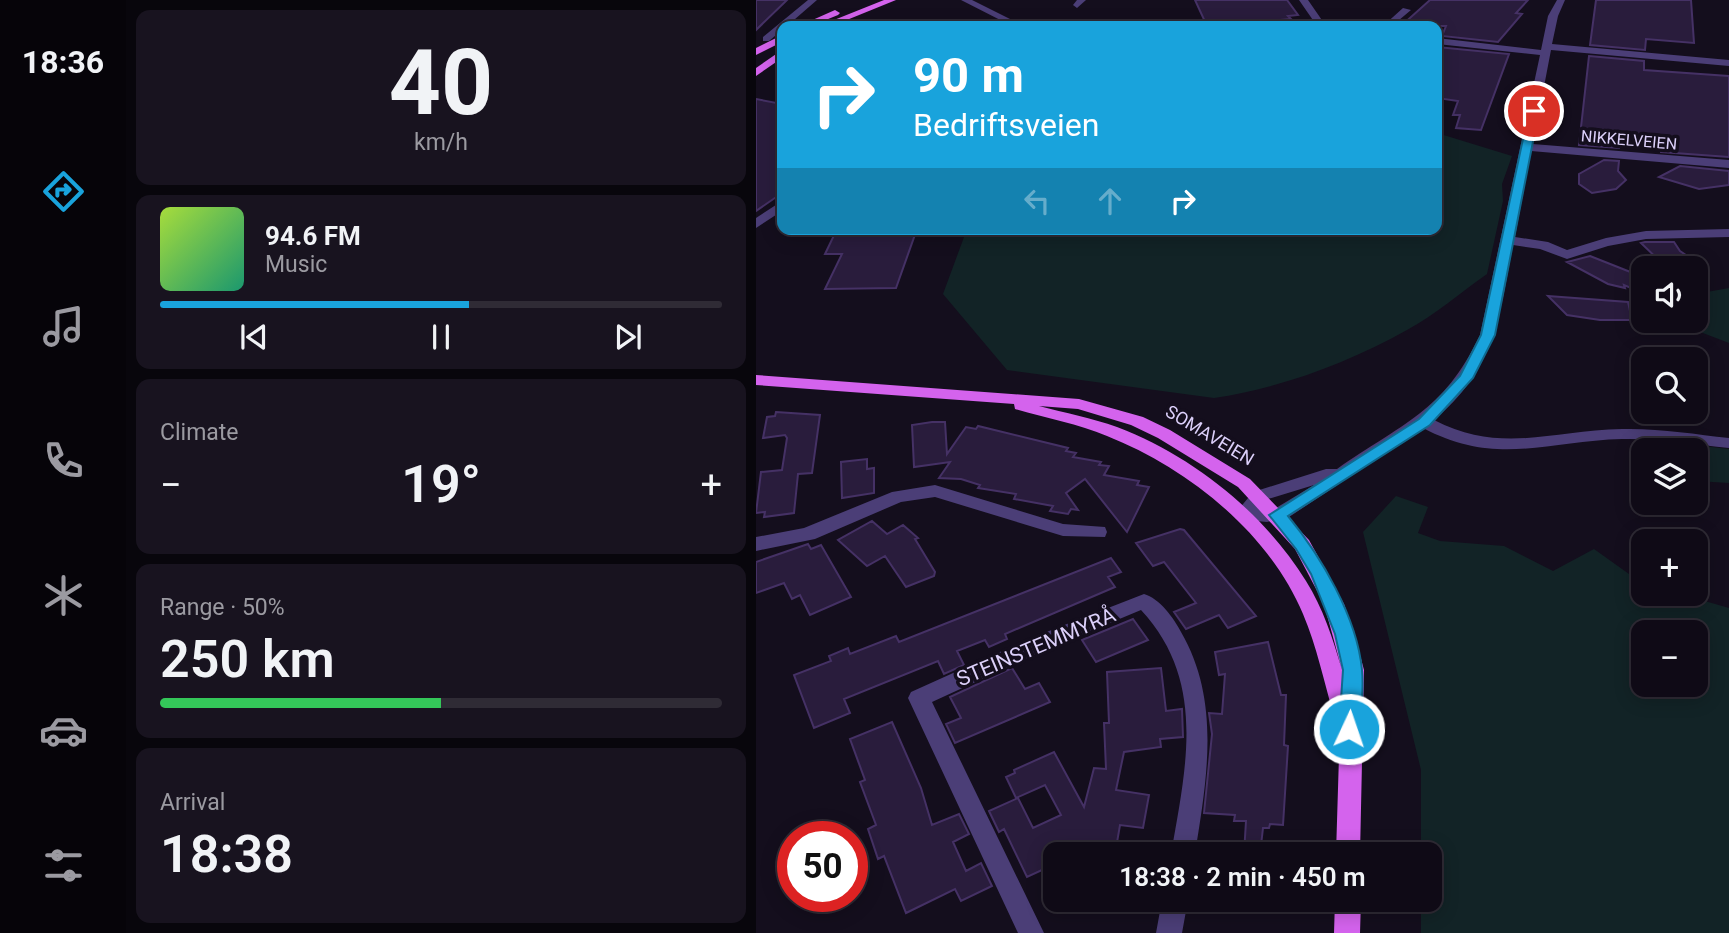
<!DOCTYPE html>
<html lang="en">
<head>
<meta charset="utf-8">
<style>
	:root { --surface:#0f0a16; --page:#18131f; --text:#f1f3f6; --muted:#9b9aa1; --line:#2f2b35; --accent:#19a3dc }
	body { margin:0; font-family:Roboto,sans-serif; background:var(--page); color:var(--text); height:100vh; display:flex; flex-direction:column; font-size:26px; white-space:nowrap }
	* { box-sizing:border-box; margin:0 }
	p { font-size:23px; color:var(--muted) }
	.icon { flex:none; width:38px; height:38px; fill:none; stroke:currentColor; stroke-width:2; stroke-linecap:round; stroke-linejoin:round }
	.map { position:relative; flex:1; overflow:hidden }
	.side { display:flex; flex-direction:column; gap:10px; padding:10px; background:#08060c; width:630px }
	.side>* { flex:none }
	.guide { position:absolute; left:21px; top:21px; width:665px; height:214px; border-radius:14px; box-shadow:0 4px 18px #0003,0 0 0 2px var(--line); background:#19a3dc; color:#fff; overflow:hidden }
	.tools { position:absolute; left:875px; top:256px; display:grid; gap:14px }
	.tools a { display:grid; place-items:center; width:77px; height:77px; border-radius:14px; background:var(--surface); box-shadow:0 4px 18px #0003,0 0 0 2px var(--line); font-size:35px }
	.speed { position:absolute; left:21px; top:821px; display:flex; gap:14px; font-size:35px; font-weight:700; text-align:center }
	.speed>* { display:grid; place-content:center; width:91px; height:91px; border-radius:50%; background:var(--surface); box-shadow:0 4px 18px #0003,0 0 0 2px var(--line); line-height:1 }
	.speed .limit { border:10px solid #d22; background:#fff; color:#111 }
	.pin { position:absolute; display:grid; place-items:center; width:60px; height:60px; color:#fff; margin:-30px; border:4px solid #fff; border-radius:50%; box-shadow:0 2px 7px #0007 }
	.me { position:absolute; width:77px; margin:-38px; rotate:3deg; stroke-linejoin:round; filter:drop-shadow(0 0 5px #0008) }
	.turn { display:flex; align-items:center; gap:24px; height:147px; padding:0 21px; font-size:32px }
	.turn .icon { width:91px; height:91px; stroke-width:2.5 }
	.turn b { display:block; font-size:49px; line-height:60px }
	.lanes { display:flex; align-items:center; height:66px; padding:0 21px; background:#0003; justify-content:center; gap:35px; direction:ltr }
	.lanes .off { opacity:.35 }
	.big { font-size:52px; font-weight:600; line-height:1.1 }
	.side .card { flex:1; display:flex; flex-direction:column; justify-content:center; gap:10px; min-width:0; padding:0 24px; border-radius:14px; background:var(--page) }
	.side .dial { align-items:center; gap:0 }
	.dial b { font-size:91px; line-height:1 }
	.song { display:flex; align-items:center; gap:21px }
	.cover { width:84px; height:84px; border-radius:10px; background:linear-gradient(135deg,hsl(80 70% 55%),hsl(160 70% 35%)) }
	.played { height:7px; border-radius:4px; background:linear-gradient(90deg,var(--accent) 55%,var(--line) 55%) }
	.keys { display:flex; justify-content:space-around; direction:ltr }
	.heat { display:flex; justify-content:space-between; align-items:center; font-size:38px; direction:ltr }
	.charge { height:10px; border-radius:5px; background:linear-gradient(90deg,#34c759 50%,var(--line) 0) }
	.trip { position:absolute; left:287px; top:842px; width:399px; height:70px; border-radius:14px; background:var(--surface); box-shadow:0 4px 18px #0003,0 0 0 2px var(--line); font-weight:600; line-height:70px; text-align:center }
	main { display:flex; flex:1; min-height:0 }
	.dock { display:flex; flex-direction:column; width:126px; justify-content:space-around; align-items:center; background:#060409; color:var(--muted) }
	.dock .icon { width:49px; height:49px }
	.dock .active { color:var(--accent) }
	.dock b { font-size:32px; color:var(--text) }
	.map>svg:first-child { display:block }
</style>
</head>
<body>
<main>
<nav class="dock">
<b>18:36</b>
<svg class="icon active" aria-label="directions" viewBox="0 0 24 24"><path d="M12 3l9 9-9 9-9-9zM9 14v-3h6M13 9l2 2-2 2"/></svg>
<svg class="icon" aria-label="music" viewBox="0 0 24 24"><path d="M9 18V5l10-2v13"/><circle cx="6" cy="18" r="3"/><circle cx="16" cy="16" r="3"/></svg>
<svg class="icon" aria-label="phone" viewBox="0 0 24 24"><path d="M5 4h4l2 5-3 2q2 4 5 5l2-3 5 2v4C11 20 4 13 5 4z"/></svg>
<svg class="icon" aria-label="climate" viewBox="0 0 24 24"><path d="M12 3v18M4 7l16 10M4 17L20 7"/></svg>
<svg class="icon" aria-label="car" viewBox="0 0 24 24"><path d="M5 17H2v-5l4-1 3-4h7l3 4 3 1v5h-3M9 17h6M6 11h13"/><circle cx="7" cy="17" r="2"/><circle cx="17" cy="17" r="2"/></svg>
<svg class="icon" aria-label="filters" viewBox="0 0 24 24"><path d="M4 7h16M4 17h16"/><circle cx="9" cy="7" r="2"/><circle cx="15" cy="17" r="2"/></svg>
</nav>
<section class="side">
<div class="card dial"><b>40</b><p>km/h</p></div>
<div class="card">
<div class="song"><i class="cover"></i><div><b>94.6 FM</b><p>Music</p></div></div>
<div class="played"></div>
<div class="keys"><svg class="icon" aria-label="previous" viewBox="0 0 24 24"><path d="M18 5L8 12l10 7zM5 5v14"/></svg><svg class="icon" aria-label="pause" viewBox="0 0 24 24"><path d="M8 5v14M16 5v14"/></svg><svg class="icon" aria-label="next" viewBox="0 0 24 24"><path d="M6 5l10 7-10 7zM19 5v14"/></svg></div>
</div>
<div class="card"><p>Climate</p>
<div class="heat"><a>−</a><b class="big">19°</b><a>+</a></div>
</div>
<div class="card"><p>Range · 50%</p><b class="big">250 km</b><div class="charge"></div></div>
<div class="card"><p>Arrival</p><b class="big">18:38</b></div>
</section>
<div class="map">
<svg width="973" height="933" viewBox="0 0 973 933">
	<rect width="100%" height="100%" fill="#140e1d"/>
	<path fill="#122326" fill-rule="evenodd" d="M681,133L756,156L746,184L747,201L731,274C705,292 679,315 651,330C592,363 525,388 458,398L251,370L187,294L211,229H681Z
		M973,288V343L913,320H940V294Z
		M902,441L973,449V483L940,481V450H900Z
		M640,496L672,507L662,533L684,541L748,546L797,571L838,549L887,584V593H921L973,608V933H665V900H674V854H665V770L607,532ZM887,632H940V684H887Z"/>
	<path fill="#291c3c" stroke="#453165" stroke-width="2" d="M0,0H31L0,30Z
		M439,0H531L542,15L532,16L535,19L523,20L525,23L513,24L514,26H451Z
		M674,0H772L760,13L766,14L742,42L686,36L690,26H645Z
		M840,0H935L938,43L890,39L889,50L834,45Z
		M681,47L753,54L725,130L700,128L704,115H697L702,101L681,98Z
		M833,56L888,61V70L973,76V157L905,152L904,147L863,143V148L823,145Z
		M0,99L26,104V193L0,211Z
		M848,160L863,161L862,171L870,180L860,189L836,193L823,184V174Z
		M924,166L973,171V185L943,189L903,177Z
		M81,229H161L140,288L69,289L86,254H69Z
		M889,242H918L924,251L949,268H911L885,243Z
		M834,256L887,277V293L868,285L869,288L852,284L811,262Z
		M792,296L872,302L876,320H844L811,315Z
		M20,412L64,415L56,473L42,474L38,513L8,517L9,512L0,513L5,472L26,470L31,438L29,435L7,438L11,417L19,416Z
		M176,422H189L191,454L210,427L220,429L222,426L312,448L310,451L320,453L317,457L345,462L343,465L353,466L348,475L383,481L381,485L393,487L371,532L329,479L310,493L322,510L315,509L312,514L294,511L297,506L258,499L260,494L222,488L224,485L205,479L183,478L194,462L158,467L156,425Z
		M111,459V469L118,468V493L86,498L85,462Z
		M116,521L131,534L147,525L162,538L159,539L179,572L178,576L150,587L129,556L111,566L82,540Z
		M424,529L428,530L500,616L472,628L463,615L430,629L418,612L440,603L408,562L397,566L380,543Z
		M52,544L55,549L65,545L95,597L54,615L44,595L36,599L28,583L0,593V562Z
		M355,558L365,572L352,577L359,587L249,634L251,639L233,647L229,640L201,651L208,665L188,674L182,661L88,699L94,713L58,728L38,675L75,661L73,656L92,648L94,654L140,636L143,642Z
		M377,619L392,640L340,662L326,640Z
		M512,642L525,695H530L528,745L532,746L527,825L514,824L513,828H507L504,854H488L490,821H478L479,815L448,813L456,734L453,713L466,714L469,674L463,675L459,652Z
		M256,668L269,689L283,683L294,702L199,743L190,724L205,718L194,697Z
		M405,668L410,711L426,709L427,737L404,739L405,747L368,752L360,790L393,795L387,828L364,825L359,854H299V864L271,877L248,829L243,832L233,811L262,798L277,828L305,815L289,785L260,798L250,777L259,773L258,770L298,752L328,807L338,768L350,769L348,723H353L351,672Z
		M136,722L165,788L176,825L203,814L213,834L197,842L210,871L225,863L236,886L205,901L199,889L150,913L128,856L122,859L112,829L120,825L104,782L109,780L94,739Z"/>
	<g fill="none" stroke-linecap="round" stroke-linejoin="round">
		<path fill="#4b3e77" fill-rule="evenodd" d="M52,0H61L31,26H26V30L13,41H7V37Z
			M205,0H216L268,26H256Z
			M321,0H330L321,8L317,5Z
			M543,0H552L570,26H561Z
			M801,0H809L802,16L796,44L973,60V66L795,50L777,144L973,160V168L775,151L759,237L792,242L811,250L850,238L890,231L973,229V237L890,239L852,246L811,259L784,249L757,245C743,318 739,369 678,420C747,455 795,430 866,429C902,428 938,434 973,438V448C938,444 902,438 866,439C790,441 741,467 667,428L533,517L511,522L480,519L478,515L497,492L570,469H581C646,423 687,413 724,335L784,55L681,44V38L785,50L792,16ZM558,485L520,508L502,509L509,500Z
			M647,8L655,10L636,26H627Z
			M590,21L623,26H587V22Z
			M26,201V211L0,228V218Z
			M179,485L307,524L349,527L351,532L349,537L307,536L179,497L145,502L59,539L0,551V537L48,528L136,492Z
			M388,594C403,598 418,618 425,632C465,701 451,778 439,854H415C430,767 451,681 385,610L289,650L176,702L288,933H262L152,698L155,692L275,638Z
			M406,900H432L426,933H400Z"/>
		<path fill="#d463ed" fill-rule="evenodd" d="M128,0H140L76,26H63Z
			M79,10L84,13L82,15L55,26H43Z
			M26,35V42L0,55V48Z
			M26,50V58L0,76V68Z
			M0,375L323,399L387,417L414,430L494,479L553,540L588,604L598,633L608,670L604,854H580L584,723L578,716C568,682 561,647 547,614C513,533 432,468 351,436C322,424 290,418 259,409L258,404L0,385ZM283,406L322,409L375,425L402,438L482,487L539,549L568,604L586,670C577,639 567,608 550,581C507,512 437,456 361,427C336,418 309,413 283,406Z
			M579,900H605L604,933H578Z"/>
	</g>
	<path fill="#19a3dc" stroke="#106a8f" stroke-width="2" d="M778,108L783,111L739,335L717,378L674,425L532,516C565,556 601,617 606,670C608,689 605,710 604,729L601,735L593,738L586,735L583,729L587,670L579,634L555,574L540,549L513,515L663,419L704,376L725,335L773,111Z"/>
	<g text-anchor="middle" dominant-baseline="central" stroke-width="7" stroke-linejoin="round" paint-order="stroke">
		<g font-size="16" fill="#dcd0fa" stroke="#140e1d">
			<text transform="translate(873 140) rotate(5)">NIKKELVEIEN</text>
		</g>
		<g font-size="18" fill="#dcd0fa" stroke="#140e1d">
			<text transform="translate(454 435) rotate(31)">SOMAVEIEN</text>
		</g>
		<g font-size="21" fill="#dcd0fa" stroke="#140e1d">
			<text transform="translate(280 647) rotate(-23)">STEINSTEMMYRÅ</text>
		</g>
	</g>
</svg>
<div class="tools">
<a><svg class="icon" aria-label="sound" viewBox="0 0 24 24"><path d="M4 9h4l5-4v14l-5-4H4zM17 9q2 3 0 6"/></svg></a>
<a><svg class="icon" aria-label="search" viewBox="0 0 24 24"><circle cx="10" cy="10" r="6"/><path d="M15 15l6 6"/></svg></a>
<a><svg class="icon" aria-label="layers" viewBox="0 0 24 24"><path d="M12 4l9 5-9 5-9-5zM3 14l9 5 9-5"/></svg></a>
<a>+</a>
<a>−</a>
</div>
<div class="speed"><div class="limit">50</div></div>
<div class="pin" style="left:778px;top:111px;background:#d93025"><svg class="icon" aria-label="arrive" viewBox="0 0 24 24"><path d="M6 21V4h12l-3 4 3 4H6"/></svg></div>
<svg class="me" style="left:593px;top:729px" viewBox="-20 -20 40 40"><circle r="17" fill="#19a3dc" stroke="#fff" stroke-width="3"/><path d="M0-11L8 9 0 5-8 9z" fill="#fff"/></svg>
<div class="trip">18:38 · 2 min · 450 m</div>
<div class="guide">
<div class="turn"><svg class="icon" aria-label="right" viewBox="0 0 24 24"><path d="M7 20v-9h11M14 6l5 5-5 5"/></svg><div><b>90 m</b>Bedriftsveien</div></div>
<div class="lanes"><svg class="icon off" aria-label="left" viewBox="0 0 24 24"><path d="M17 20v-9H6M10 6l-5 5 5 5"/></svg><svg class="icon off" aria-label="ahead" viewBox="0 0 24 24"><path d="M12 20V5M6 11l6-6 6 6"/></svg><svg class="icon" aria-label="right" viewBox="0 0 24 24"><path d="M7 20v-9h11M14 6l5 5-5 5"/></svg></div>
</div>
</div>
</main>
</body>
</html>
